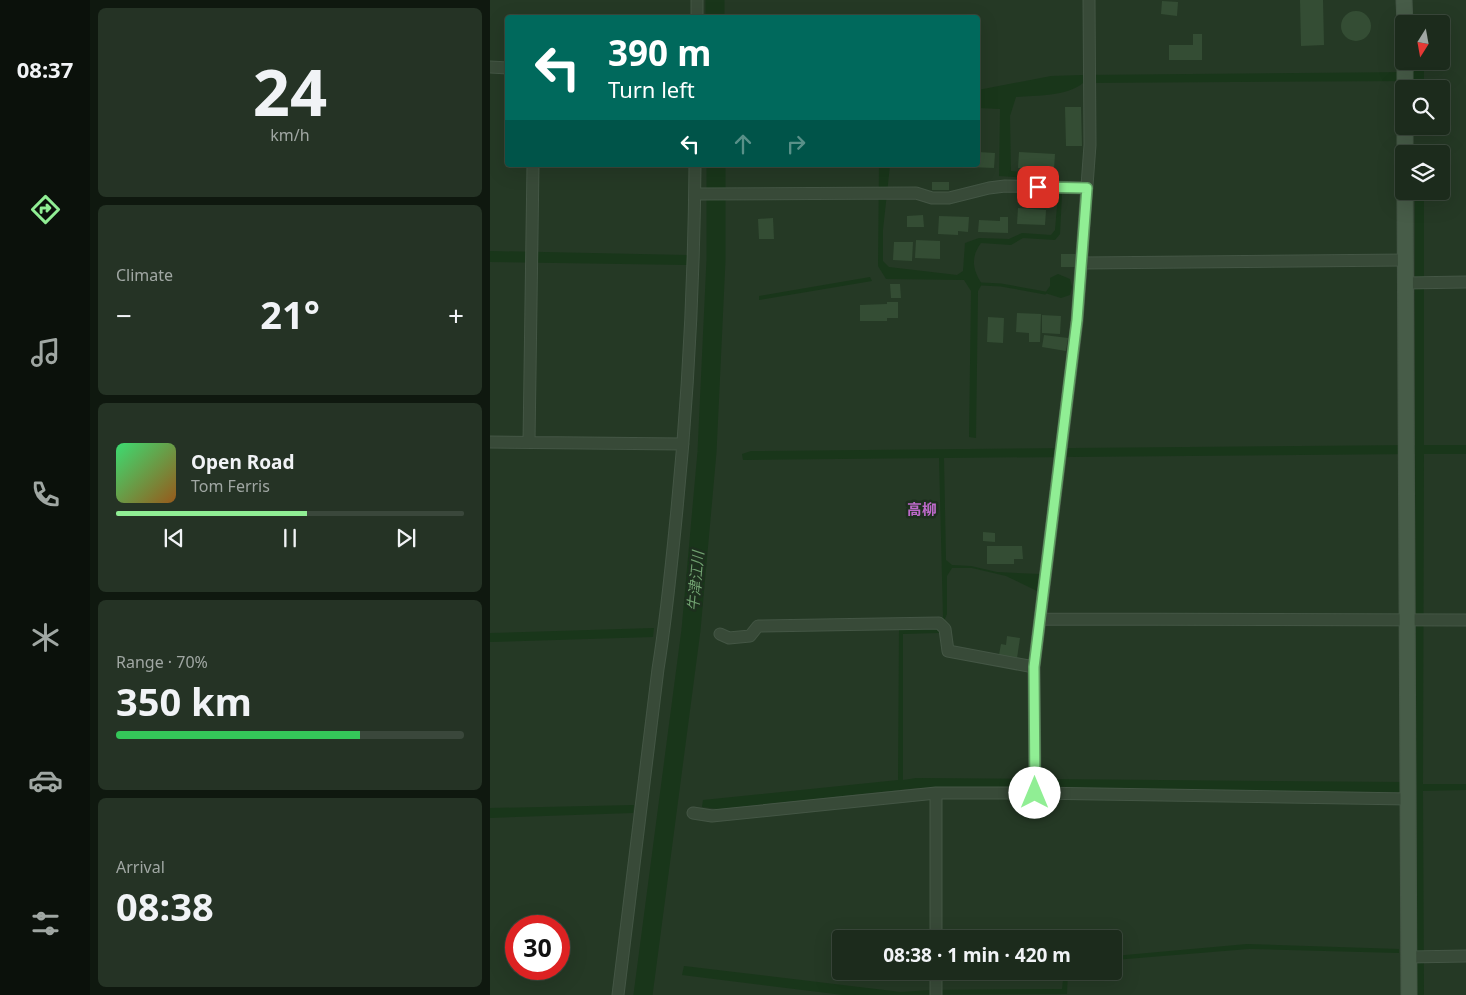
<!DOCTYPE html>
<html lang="en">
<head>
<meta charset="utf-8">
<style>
	:root { --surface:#1c2b1c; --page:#253325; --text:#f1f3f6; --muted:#a0a7a3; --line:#3a473b; --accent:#90ee94 }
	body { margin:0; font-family:"Noto Sans","Noto Sans JP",sans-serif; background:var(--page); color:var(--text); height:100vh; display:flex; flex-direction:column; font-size:19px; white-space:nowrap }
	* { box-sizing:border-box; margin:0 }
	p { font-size:16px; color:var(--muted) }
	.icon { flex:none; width:28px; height:28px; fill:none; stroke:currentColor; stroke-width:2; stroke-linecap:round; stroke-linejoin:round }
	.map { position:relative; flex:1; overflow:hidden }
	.panel { display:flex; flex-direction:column; gap:8px; padding:8px; background:#0f180f; width:400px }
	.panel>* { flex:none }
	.guide { position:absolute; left:15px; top:15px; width:475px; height:152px; border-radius:5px; box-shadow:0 5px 20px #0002,0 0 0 1px var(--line); background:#00695c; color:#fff; overflow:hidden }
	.needle { width:32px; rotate:191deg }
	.tools { position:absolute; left:905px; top:15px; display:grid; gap:10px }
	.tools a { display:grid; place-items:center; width:55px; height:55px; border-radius:5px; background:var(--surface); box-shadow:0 5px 20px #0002,0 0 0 1px var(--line); font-size:25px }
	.speed { position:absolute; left:15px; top:915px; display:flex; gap:10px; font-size:25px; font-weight:700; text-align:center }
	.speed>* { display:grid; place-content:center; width:65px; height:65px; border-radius:50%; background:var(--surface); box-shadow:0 5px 20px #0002,0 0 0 1px var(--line); line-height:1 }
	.speed .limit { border:8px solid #d22; background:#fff; color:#111 }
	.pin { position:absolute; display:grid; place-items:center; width:42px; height:42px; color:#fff; margin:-21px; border-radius:10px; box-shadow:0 2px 8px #0006 }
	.me { position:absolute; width:55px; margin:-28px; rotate:0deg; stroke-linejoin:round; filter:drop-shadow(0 0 4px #0008) }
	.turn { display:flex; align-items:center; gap:18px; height:105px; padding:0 20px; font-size:22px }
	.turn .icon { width:65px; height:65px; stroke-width:2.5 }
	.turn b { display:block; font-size:35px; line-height:42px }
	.lanes { display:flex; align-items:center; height:48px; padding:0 20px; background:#0003; justify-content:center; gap:25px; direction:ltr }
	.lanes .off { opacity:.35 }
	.big { font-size:38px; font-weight:700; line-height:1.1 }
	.panel .tile { flex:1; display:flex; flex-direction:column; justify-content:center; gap:8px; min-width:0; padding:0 18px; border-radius:8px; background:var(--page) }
	.panel .dial { align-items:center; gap:0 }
	.dial b { font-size:65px; line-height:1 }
	.song { display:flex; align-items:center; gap:15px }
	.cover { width:60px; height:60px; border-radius:8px; background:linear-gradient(135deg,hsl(140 70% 55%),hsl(30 70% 35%)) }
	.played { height:5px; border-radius:2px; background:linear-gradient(90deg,var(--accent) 55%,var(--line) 55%) }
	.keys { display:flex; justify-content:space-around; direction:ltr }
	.heat { display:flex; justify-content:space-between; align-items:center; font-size:28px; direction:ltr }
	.charge { height:8px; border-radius:4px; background:linear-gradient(90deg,#34c759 70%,var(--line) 0) }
	.trip { position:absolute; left:342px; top:930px; width:290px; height:50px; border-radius:5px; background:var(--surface); box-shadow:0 5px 20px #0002,0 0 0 1px var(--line); font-weight:700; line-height:50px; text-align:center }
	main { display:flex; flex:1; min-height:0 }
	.tabs { display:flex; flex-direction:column; width:90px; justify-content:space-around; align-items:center; background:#0b110b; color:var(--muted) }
	.tabs .icon { width:35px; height:35px }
	.tabs .current { color:var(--accent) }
	.tabs b { font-size:22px; color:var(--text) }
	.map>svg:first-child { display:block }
</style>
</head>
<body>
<main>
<nav class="tabs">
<b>08:37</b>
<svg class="icon current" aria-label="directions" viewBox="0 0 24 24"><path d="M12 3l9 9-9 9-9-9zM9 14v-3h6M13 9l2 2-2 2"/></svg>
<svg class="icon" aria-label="music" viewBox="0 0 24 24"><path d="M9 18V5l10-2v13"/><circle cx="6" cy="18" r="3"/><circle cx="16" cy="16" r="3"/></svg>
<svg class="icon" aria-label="phone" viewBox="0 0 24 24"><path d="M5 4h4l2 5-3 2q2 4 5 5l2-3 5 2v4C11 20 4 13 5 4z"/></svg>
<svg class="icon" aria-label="climate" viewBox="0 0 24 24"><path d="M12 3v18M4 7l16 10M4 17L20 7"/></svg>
<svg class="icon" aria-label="car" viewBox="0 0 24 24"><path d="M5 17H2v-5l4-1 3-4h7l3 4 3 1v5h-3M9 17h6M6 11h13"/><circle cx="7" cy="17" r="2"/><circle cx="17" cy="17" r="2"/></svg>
<svg class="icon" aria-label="filters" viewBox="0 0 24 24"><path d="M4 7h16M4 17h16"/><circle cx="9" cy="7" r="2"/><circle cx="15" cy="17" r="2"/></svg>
</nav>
<section class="panel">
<div class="tile dial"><b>24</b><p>km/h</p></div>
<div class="tile"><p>Climate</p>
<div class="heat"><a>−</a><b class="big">21°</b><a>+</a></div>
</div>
<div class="tile">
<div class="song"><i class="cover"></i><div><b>Open Road</b><p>Tom Ferris</p></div></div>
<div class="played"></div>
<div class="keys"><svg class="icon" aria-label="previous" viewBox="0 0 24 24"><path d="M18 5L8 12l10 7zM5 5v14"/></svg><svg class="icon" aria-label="pause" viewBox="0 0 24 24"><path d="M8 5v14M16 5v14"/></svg><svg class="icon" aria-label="next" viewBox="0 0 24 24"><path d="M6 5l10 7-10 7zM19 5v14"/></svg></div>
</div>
<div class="tile"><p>Range · 70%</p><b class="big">350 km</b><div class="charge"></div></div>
<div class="tile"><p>Arrival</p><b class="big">08:38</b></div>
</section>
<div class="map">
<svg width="976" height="995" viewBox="0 0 976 995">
	<rect width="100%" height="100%" fill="#253925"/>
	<path fill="#19361a" d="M924,61H934V89H924V81L593,83C576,97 547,95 526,97L520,116L521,171L565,176L567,180L509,176L510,109L488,108V90L561,76L592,75L924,72Z
		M389,165H400L393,230V261L399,267L467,275L473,271L475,243L489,238L519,239L532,233L561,235L565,230L568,194H572L570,234L565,240L533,238L521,245L491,243C480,258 483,270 492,284L488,291L486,438L479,437L481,291L474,280L396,279L388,266Z
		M925,191H934V445H976V454H934L933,784H976V790L933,791L934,995H927L925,454L454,458L456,560L462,565L481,566L507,572L550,574L547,591L516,576L482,568H462L457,576V614L449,633L413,634V780L426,778L911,782L910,792L428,788L229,809L212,807L213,800L408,780L409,630L448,629L453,617L449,458L253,460L252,454L261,451L925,445Z
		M0,251L197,255V265L0,262Z
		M568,274L580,279L582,287L580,295L571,298L555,293L560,286V278Z
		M380,277L382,281L269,300V296Z
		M164,628L163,637L0,642V633Z
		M144,805L143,813L0,818V808Z
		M757,944L909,949V953L759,949L624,960V956Z
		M194,966L411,992L440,990L572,989L574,971H578L577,994L353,995L192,975Z"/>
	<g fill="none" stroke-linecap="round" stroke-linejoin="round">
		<path stroke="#19361a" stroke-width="3" d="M492,284L511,285L555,293"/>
		<path stroke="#19361a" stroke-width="19" d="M225,18V0
			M153,995L201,630L217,452L226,260V165"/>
	</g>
	<path fill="#344d34" d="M810,0H833L834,45L811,46Z
		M672,1L688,2L687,16L671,14Z
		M851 26a15 15 0 1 1 30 0a15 15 0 1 1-30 0Z
		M703,34H712V60H679V45H703Z
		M575,107H591L592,146H576Z
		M488,152L505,153L504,168L479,167V165H488Z
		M529,152L565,154L564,169L528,168Z
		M442,182H459V190H442Z
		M528,208L556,210L555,225L527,224Z
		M433,215L434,227H417V216Z
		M449,216L479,217L478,232L468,231V235L448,234Z
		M510,217H518V233L488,232L489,220L510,221Z
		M283,218L284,239H269L268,219Z
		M426,240L450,241V259L425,258Z
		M404,242H423L422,261L403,260Z
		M571,254H586V267H571Z
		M400,284H410L411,298H401Z
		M397,302H408V318H397V321H370V305L397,304Z
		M527,313L551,314L550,342H539V333L526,332Z
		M552,315L571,316L570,334L552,333Z
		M498,317L514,318L513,343L497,342Z
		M554,335L578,338L576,351L552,347Z
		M493,532L505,533V542L493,541Z
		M497,546H532L533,559H524V564H497Z
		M517,636L530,638L527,658L509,655L511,644L516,645Z"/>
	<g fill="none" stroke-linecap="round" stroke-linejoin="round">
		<defs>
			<path id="street" d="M207,18V0
				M0,67L18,68
				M205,194L426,193L442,198H459L499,188L515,186L597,188
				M592,263L916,260
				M916,283L976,282
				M0,442L193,444
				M39,442L43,165
				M550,619L976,620
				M230,634L239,638L260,636L268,626L449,623L455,629L458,651L544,667
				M446,793V939
				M545,793L544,667L587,321L600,145L599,0
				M203,813L222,816L446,793H545L918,799
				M919,957L976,956
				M446,971V995
				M128,995L168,669C176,620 181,570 186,519C198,401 204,284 205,165"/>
			<path id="secondary" d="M914,0L915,24
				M915,61V89
				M915,126V154
				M915,191L919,995"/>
		</defs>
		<use href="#street" stroke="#445645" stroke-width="13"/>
		<use href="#secondary" stroke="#445645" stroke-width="17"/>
		<use href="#street" stroke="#384a38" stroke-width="11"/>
		<use href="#secondary" stroke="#475c48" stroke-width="15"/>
	</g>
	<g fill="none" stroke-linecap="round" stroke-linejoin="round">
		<defs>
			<path id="route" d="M545,793L544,667L587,320L597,188L548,187"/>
		</defs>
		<use href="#route" stroke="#5e9b60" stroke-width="12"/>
		<use href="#route" stroke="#90ee94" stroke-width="9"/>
	</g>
	<g text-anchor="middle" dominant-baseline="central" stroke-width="5" stroke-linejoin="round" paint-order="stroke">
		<g font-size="15" font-weight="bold" fill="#bd6aca" stroke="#1d2f1e">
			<text x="432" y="509">高柳</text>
		</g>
		<g font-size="15" font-style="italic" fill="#70a170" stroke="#1d2f1e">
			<text transform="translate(205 581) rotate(-85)">牛津江川</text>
		</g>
	</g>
</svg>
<div class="tools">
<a><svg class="needle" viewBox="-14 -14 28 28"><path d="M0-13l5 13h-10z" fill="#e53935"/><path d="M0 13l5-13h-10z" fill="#a0a7a3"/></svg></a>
<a><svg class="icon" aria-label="search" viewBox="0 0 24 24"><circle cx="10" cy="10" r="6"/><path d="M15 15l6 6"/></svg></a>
<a><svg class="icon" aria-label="layers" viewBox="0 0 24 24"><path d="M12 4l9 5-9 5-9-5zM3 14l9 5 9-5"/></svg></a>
</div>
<div class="speed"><div class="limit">30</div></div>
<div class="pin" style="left:548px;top:187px;background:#d93025"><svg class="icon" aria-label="arrive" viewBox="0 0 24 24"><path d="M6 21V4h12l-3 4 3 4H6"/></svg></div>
<svg class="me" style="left:545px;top:793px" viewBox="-20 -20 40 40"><circle r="19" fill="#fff"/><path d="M0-13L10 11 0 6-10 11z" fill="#90ee94"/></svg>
<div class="trip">08:38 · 1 min · 420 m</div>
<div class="guide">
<div class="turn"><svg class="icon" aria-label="left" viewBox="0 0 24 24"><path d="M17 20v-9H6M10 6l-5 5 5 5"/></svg><div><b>390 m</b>Turn left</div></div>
<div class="lanes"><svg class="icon" aria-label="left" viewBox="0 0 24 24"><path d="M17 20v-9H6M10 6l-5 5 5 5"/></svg><svg class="icon off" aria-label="ahead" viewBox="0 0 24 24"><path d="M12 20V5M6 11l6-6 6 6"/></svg><svg class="icon off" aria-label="right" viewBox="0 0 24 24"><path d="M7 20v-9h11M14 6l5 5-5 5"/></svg></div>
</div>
</div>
</main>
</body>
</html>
